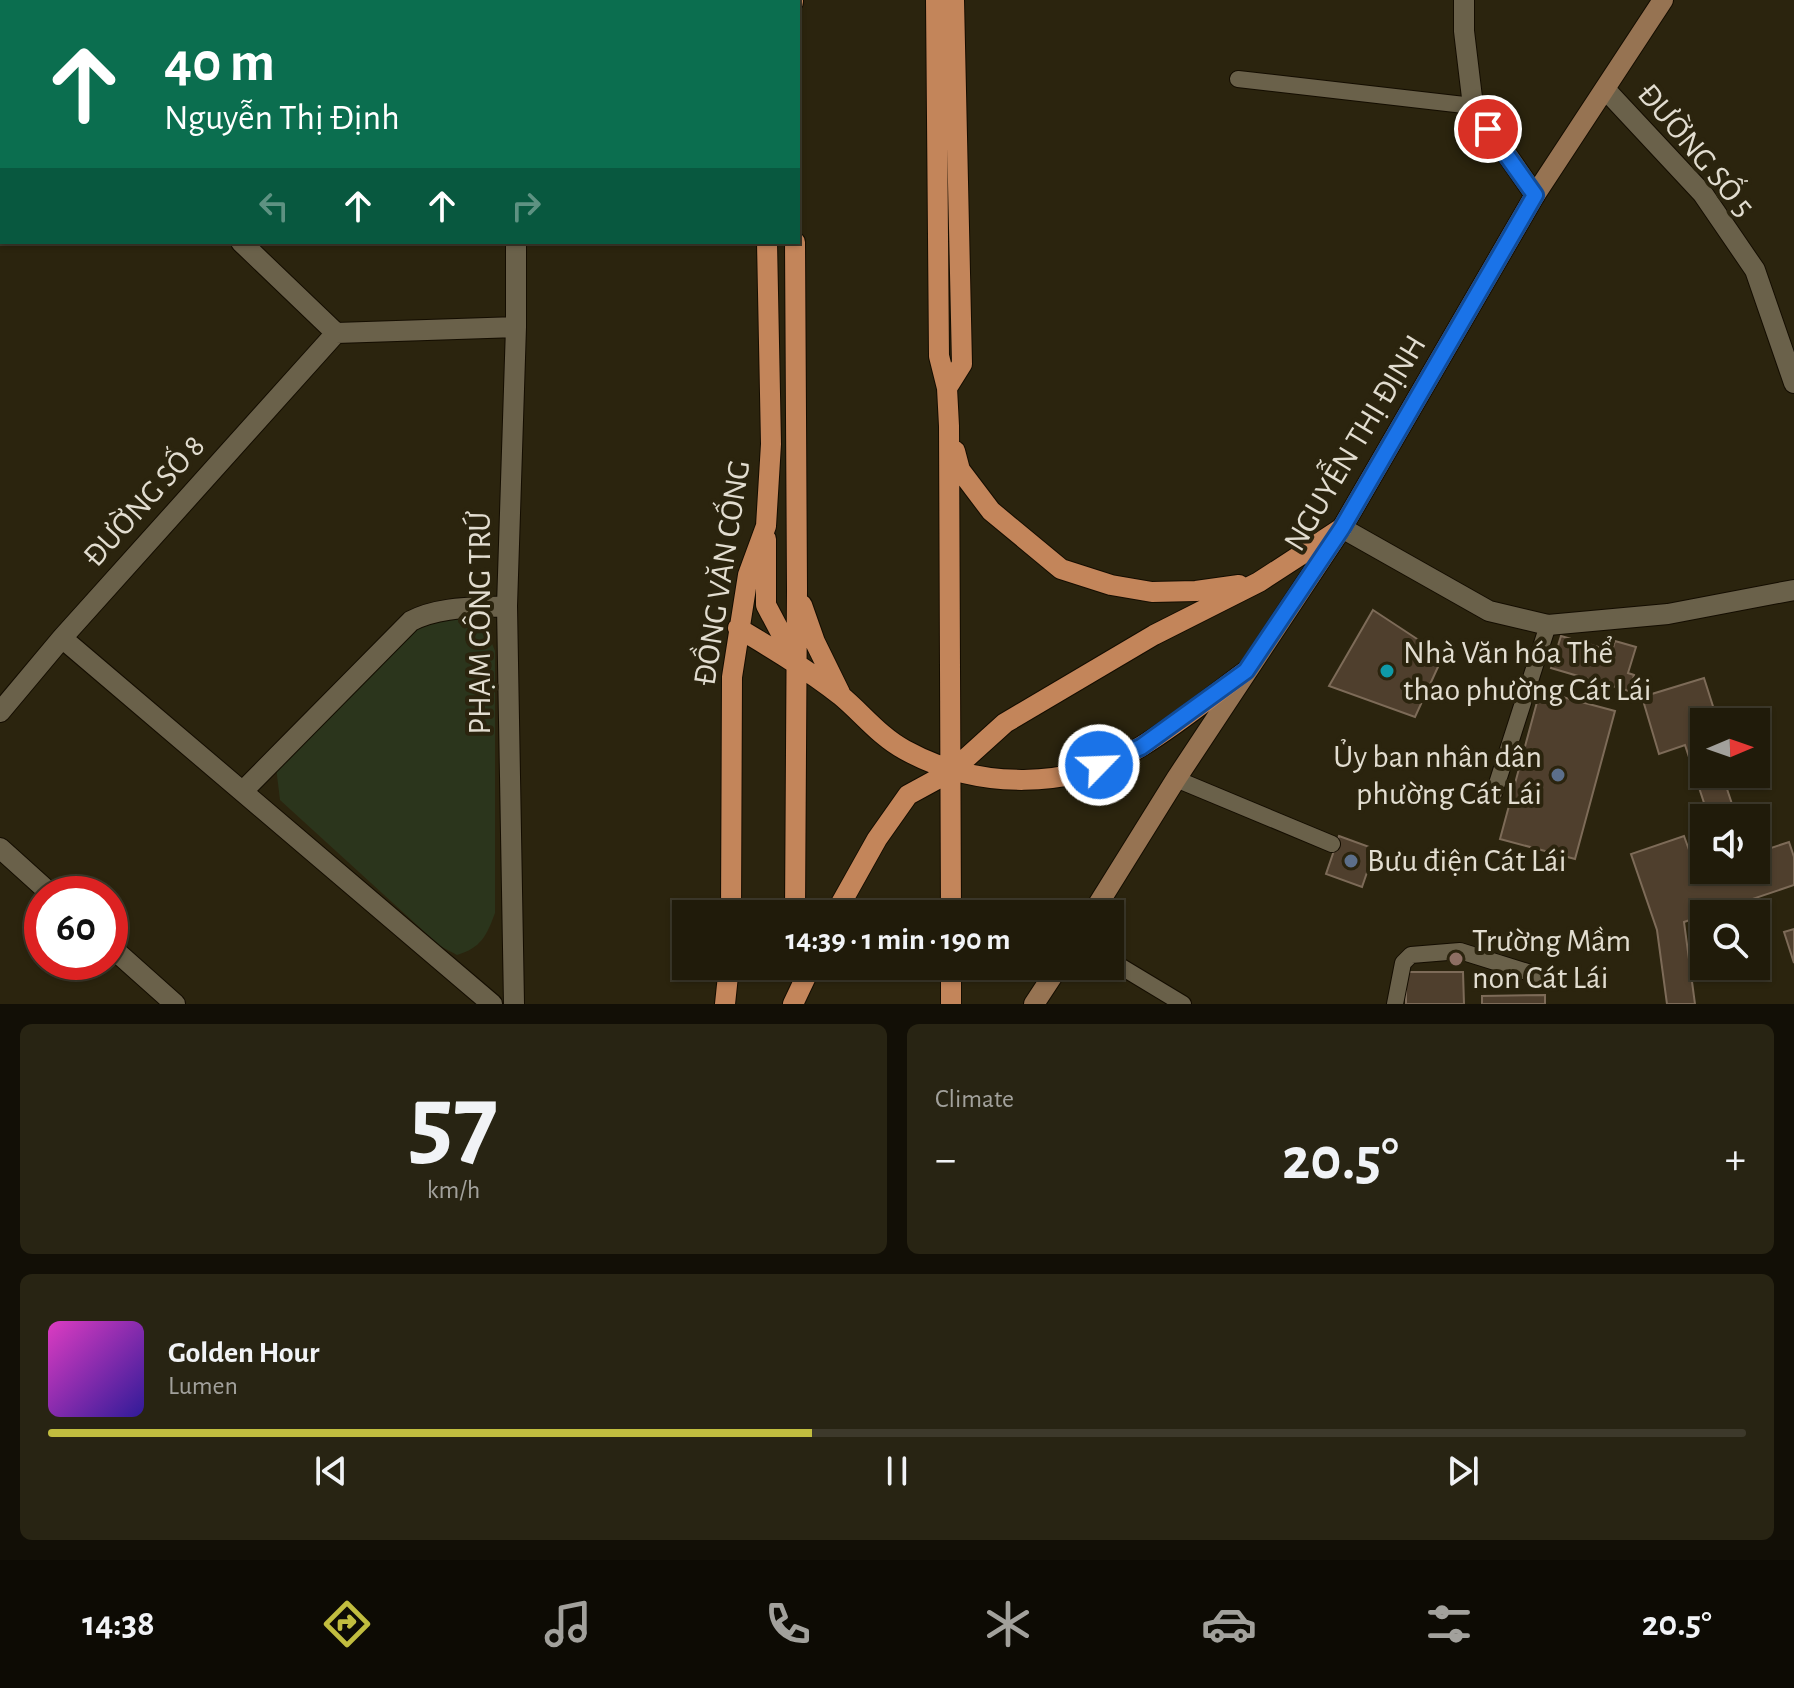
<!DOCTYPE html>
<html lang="en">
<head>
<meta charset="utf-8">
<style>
	:root { --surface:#201b0a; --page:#282413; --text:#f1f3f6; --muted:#a2a19c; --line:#3d392b; --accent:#c1bd3f }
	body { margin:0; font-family:"Alegreya Sans",sans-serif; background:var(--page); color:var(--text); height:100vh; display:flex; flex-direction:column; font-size:30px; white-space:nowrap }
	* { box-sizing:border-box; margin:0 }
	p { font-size:26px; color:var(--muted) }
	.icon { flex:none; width:44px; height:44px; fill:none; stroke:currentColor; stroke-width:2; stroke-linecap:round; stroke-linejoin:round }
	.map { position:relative; height:1004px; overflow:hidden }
	.details { display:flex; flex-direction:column; gap:20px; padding:20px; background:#120f06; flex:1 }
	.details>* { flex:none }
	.banner { position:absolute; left:0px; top:0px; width:800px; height:244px; box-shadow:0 2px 6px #0004,0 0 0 2px var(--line); background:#0b6e4f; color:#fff; overflow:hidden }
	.needle { width:52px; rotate:88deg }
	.buttons { position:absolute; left:1690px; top:708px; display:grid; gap:16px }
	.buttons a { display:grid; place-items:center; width:80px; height:80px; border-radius:0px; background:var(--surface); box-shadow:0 2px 6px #0004,0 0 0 2px var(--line); font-size:40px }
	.speed { position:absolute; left:24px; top:876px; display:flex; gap:16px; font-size:40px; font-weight:700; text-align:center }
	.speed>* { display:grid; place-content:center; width:104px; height:104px; border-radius:50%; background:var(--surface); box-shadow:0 2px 6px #0004,0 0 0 2px var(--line); line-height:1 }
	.speed .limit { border:12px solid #d22; background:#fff; color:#111 }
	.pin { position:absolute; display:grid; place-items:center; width:68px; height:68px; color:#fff; margin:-34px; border:4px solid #fff; border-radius:50%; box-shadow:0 2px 8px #0007 }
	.me { position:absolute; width:88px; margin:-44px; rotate:66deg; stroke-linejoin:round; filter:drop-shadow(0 0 6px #0008) }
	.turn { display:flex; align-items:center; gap:28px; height:168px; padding:0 32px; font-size:36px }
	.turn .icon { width:104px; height:104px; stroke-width:2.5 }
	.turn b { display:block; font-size:56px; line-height:68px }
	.lanes { display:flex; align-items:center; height:76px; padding:0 32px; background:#0003; justify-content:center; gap:40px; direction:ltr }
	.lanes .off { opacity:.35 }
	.big { font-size:60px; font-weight:700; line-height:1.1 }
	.details .tile { flex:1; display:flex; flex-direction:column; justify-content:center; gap:12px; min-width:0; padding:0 28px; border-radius:12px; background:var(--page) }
	.details .dial { align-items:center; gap:0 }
	.dial b { font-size:104px; line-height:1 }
	.song { display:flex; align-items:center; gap:24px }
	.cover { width:96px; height:96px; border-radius:12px; background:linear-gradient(135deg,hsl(310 70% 55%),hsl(250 70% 35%)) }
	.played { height:8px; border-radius:4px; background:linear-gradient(90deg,var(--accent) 45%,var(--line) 45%) }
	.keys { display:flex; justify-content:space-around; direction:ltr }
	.heat { display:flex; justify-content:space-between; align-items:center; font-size:44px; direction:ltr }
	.details .tiles { flex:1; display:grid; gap:20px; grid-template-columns:1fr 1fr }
	.tile:last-child { grid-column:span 2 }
	.trip { position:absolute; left:672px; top:900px; width:452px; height:80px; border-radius:0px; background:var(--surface); box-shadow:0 2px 6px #0004,0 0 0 2px var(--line); font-weight:700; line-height:80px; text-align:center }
	.tabs { display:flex; height:128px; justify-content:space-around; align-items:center; background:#0d0b04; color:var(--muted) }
	.tabs .icon { width:56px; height:56px }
	.tabs .current { color:var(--accent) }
	.tabs b { font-size:36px; color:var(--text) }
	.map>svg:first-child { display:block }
</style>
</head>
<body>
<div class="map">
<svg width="1794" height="1004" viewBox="0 0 1794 1004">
	<rect width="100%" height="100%" fill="#2b240e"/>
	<path fill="#2b351c" d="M459,616L487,631L495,651V913C487,935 481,948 457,955L440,946L280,800L276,767L406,622Z"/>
	<path fill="#4f3f2d" stroke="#7d6b58" stroke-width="2" d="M1373,610L1443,656L1415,717L1329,686Z
		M1561,636L1612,651L1615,641L1636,647L1628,673L1634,675L1629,691L1551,668Z
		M1704,678L1718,722H1704V774H1722L1734,810L1709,818L1685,745L1659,754L1642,697Z
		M1540,691L1615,711L1575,859L1500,839Z
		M1339,836L1375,849L1362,887L1326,874Z
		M1684,836L1697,872L1704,870H1756V853L1789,842L1794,857V885L1684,922L1695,1004H1667L1657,930L1631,854Z
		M1794,929V963L1784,932Z
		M1406,972H1463L1464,1004H1406Z
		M1545,995V1004H1482V996Z"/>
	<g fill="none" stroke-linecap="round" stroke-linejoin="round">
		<defs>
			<path id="lane" d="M1238,79L1473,106
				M0,109L2,111
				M1176,779L1332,844
				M1493,796L1548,625
				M1110,960L1183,1004
				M1395,1004L1403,963L1411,955L1460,951L1556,981"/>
			<path id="street" d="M295,0L297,2
				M517,0V2
				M1464,0V31L1473,106L1535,195
				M0,13L2,15
				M1605,89L1703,194L1755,270L1794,383
				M241,242L336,333
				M336,333L516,327
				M1342,528L1489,611L1548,625L1668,614L1794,590
				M62,638L492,1004
				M0,712L62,638L336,333
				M244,790L411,621C440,606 475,608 507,606
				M0,848L51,894
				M110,946L175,1004
				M514,1004L507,606L516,327V242"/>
			<path id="secondary" d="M1092,914L1176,779L1342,528L1535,195L1663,0
				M1034,1004L1059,966"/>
			<path id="primary" d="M762,0V2
				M793,0V2
				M936,0L939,356L947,388L949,426L951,914
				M795,242L797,590L795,914
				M947,388L962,364L954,0
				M955,451L960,470L991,511L1061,569L1111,585L1152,592L1196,591L1239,585
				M766,539V605L795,660
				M802,605L815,642L840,693
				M738,628C773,649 808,670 840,695C862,713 879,736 905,750C978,790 1070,791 1142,746C1178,724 1212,696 1246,671
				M731,914L732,677L748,575L766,526L771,444L767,242
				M835,914L877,839L908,795L952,771L1005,723L1154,635L1259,582L1342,528
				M725,1004L729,966
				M793,1004L811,966
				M951,1004V966"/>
		</defs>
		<use href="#lane" stroke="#140d00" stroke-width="18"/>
		<use href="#street" stroke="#140d00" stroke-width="22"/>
		<use href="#secondary" stroke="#140d00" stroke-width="22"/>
		<use href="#primary" stroke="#140d00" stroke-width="22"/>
		<use href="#lane" stroke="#6a614a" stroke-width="16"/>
		<use href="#street" stroke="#6a614a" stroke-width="20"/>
		<use href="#secondary" stroke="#967352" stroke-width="20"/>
		<use href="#primary" stroke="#c3855a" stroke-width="20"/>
	</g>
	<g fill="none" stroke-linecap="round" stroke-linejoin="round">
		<defs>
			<path id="route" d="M1099,765L1141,747L1246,671L1342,528L1535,195L1488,129"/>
		</defs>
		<use href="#route" stroke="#114b97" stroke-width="20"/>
		<use href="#route" stroke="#1a73e8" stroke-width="14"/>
	</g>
	<circle fill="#0f9aa8" stroke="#2b240e" stroke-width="3" cx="1387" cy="671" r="8"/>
	<g fill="#5c6f8a" stroke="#2b240e" stroke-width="3">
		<circle cx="1558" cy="775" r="8"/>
		<circle cx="1351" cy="861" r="8"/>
	</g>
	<circle fill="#8d6e63" stroke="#2b240e" stroke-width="3" cx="1456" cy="959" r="8"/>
	<g text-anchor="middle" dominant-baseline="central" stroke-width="8" stroke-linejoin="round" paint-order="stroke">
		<g font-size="32" fill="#e2ddd0" stroke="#2b240e">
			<text transform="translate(1696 150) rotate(50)">ĐƯỜNG SỐ 5</text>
			<text transform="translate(1355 443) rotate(-59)">NGUYỄN THỊ ĐỊNH</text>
			<text transform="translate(144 501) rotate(-48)">ĐƯỜNG SỐ 8</text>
			<text transform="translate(722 573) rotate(-81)">ĐỒNG VĂN CỐNG</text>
			<text transform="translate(480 623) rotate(-90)">PHẠM CÔNG TRỨ</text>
		</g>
		<g font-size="32" fill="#e2ddd0" stroke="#2b240e" text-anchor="start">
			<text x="1403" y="653">Nhà Văn hóa Thể<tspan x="1403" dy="37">thao phường Cát Lái</tspan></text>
			<text x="1542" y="757" text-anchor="end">Ủy ban nhân dân<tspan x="1542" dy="37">phường Cát Lái</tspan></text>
			<text x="1367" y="861">Bưu điện Cát Lái</text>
			<text x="1472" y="941">Trường Mầm<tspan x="1472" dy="37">non Cát Lái</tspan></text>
		</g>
	</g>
</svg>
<div class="buttons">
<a><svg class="needle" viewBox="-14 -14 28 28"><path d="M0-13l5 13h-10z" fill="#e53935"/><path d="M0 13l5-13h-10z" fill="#a2a19c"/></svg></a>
<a><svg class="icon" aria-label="sound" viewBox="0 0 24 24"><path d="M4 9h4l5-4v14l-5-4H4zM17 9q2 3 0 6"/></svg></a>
<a><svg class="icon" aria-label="search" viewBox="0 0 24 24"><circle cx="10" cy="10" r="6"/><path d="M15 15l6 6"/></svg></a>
</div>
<div class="speed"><div class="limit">60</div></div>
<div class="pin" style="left:1488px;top:129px;background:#d93025"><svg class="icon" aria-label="arrive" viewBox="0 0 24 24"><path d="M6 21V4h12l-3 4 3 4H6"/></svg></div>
<svg class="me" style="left:1099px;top:765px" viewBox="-20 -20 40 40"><circle r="17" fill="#1a73e8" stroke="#fff" stroke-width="3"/><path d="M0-11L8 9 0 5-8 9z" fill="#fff"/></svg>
<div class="trip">14:39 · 1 min · 190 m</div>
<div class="banner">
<div class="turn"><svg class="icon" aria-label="ahead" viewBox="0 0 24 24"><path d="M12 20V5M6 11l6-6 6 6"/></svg><div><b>40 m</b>Nguyễn Thị Định</div></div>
<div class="lanes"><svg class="icon off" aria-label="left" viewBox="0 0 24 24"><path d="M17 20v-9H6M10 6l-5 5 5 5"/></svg><svg class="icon" aria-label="ahead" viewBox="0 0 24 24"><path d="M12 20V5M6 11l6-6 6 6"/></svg><svg class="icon" aria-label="ahead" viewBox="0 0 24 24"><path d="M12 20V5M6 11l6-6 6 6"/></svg><svg class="icon off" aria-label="right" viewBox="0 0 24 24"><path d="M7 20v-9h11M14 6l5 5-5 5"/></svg></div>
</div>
</div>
<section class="details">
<div class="tiles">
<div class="tile dial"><b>57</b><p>km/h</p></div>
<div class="tile"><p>Climate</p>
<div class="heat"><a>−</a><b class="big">20.5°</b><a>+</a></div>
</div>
<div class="tile">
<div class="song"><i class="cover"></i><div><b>Golden Hour</b><p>Lumen</p></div></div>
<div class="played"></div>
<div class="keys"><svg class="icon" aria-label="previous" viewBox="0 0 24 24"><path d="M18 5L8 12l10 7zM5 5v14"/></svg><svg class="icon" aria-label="pause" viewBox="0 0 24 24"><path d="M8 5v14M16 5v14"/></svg><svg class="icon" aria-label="next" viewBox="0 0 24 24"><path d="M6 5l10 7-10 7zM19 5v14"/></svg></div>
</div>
</div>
</section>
<nav class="tabs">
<b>14:38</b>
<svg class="icon current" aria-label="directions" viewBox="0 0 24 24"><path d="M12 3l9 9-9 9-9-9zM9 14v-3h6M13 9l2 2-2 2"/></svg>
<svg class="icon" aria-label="music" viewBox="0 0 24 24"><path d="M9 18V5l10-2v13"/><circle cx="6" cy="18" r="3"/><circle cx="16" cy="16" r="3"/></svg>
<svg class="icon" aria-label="phone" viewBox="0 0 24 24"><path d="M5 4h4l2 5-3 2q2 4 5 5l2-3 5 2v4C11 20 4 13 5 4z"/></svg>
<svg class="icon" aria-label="climate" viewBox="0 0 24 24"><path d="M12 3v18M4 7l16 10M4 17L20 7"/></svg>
<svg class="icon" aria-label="car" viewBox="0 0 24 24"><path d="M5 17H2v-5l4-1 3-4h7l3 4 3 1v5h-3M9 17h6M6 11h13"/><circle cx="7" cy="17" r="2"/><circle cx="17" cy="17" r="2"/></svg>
<svg class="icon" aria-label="filters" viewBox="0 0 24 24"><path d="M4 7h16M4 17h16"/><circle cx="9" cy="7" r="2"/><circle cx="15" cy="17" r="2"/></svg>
<b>20.5°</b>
</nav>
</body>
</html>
